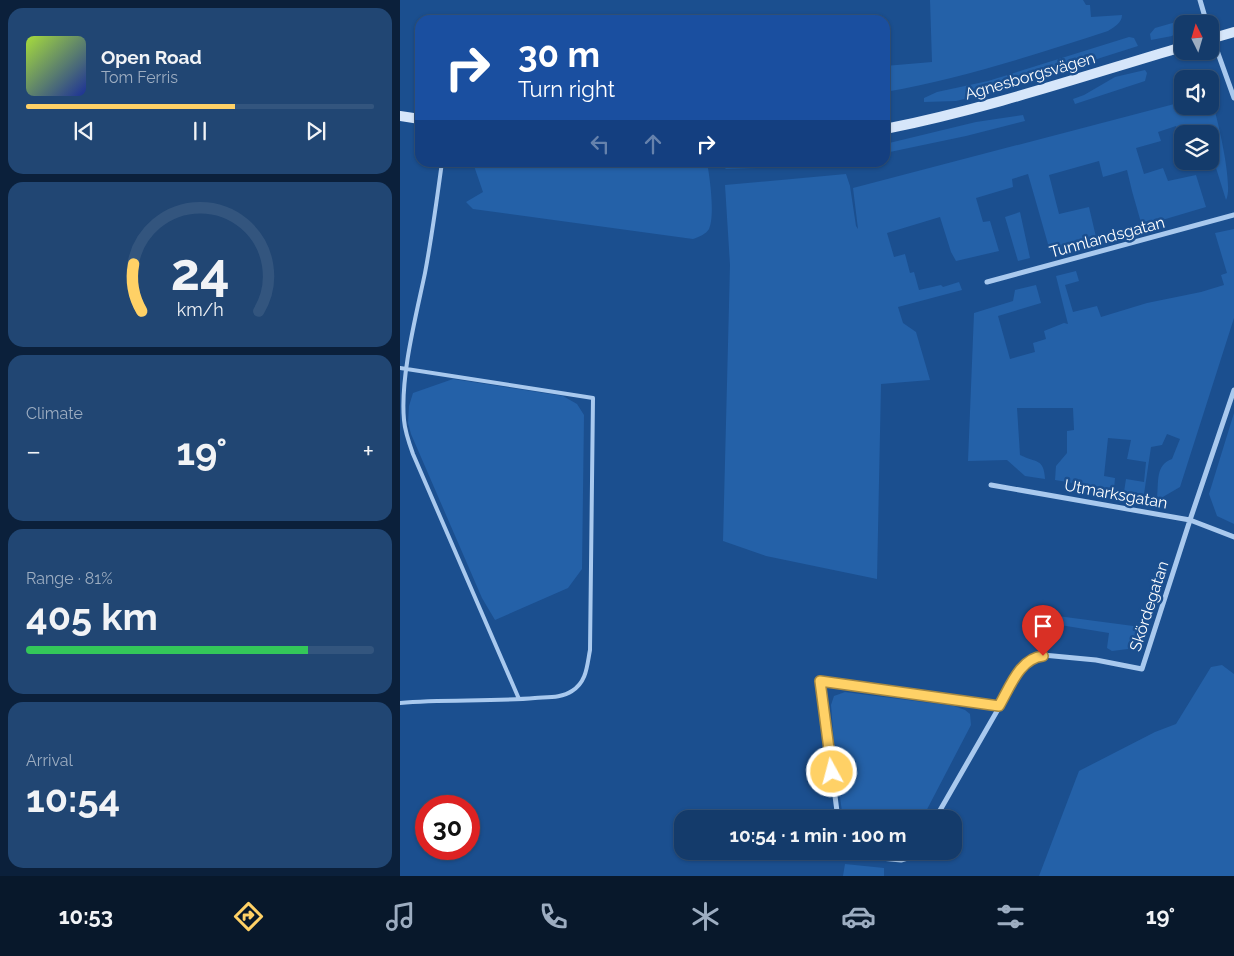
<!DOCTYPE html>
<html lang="en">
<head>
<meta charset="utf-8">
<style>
	:root { --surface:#143b6b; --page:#214673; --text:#f1f3f6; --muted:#9dadc1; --line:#33557e; --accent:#ffd166 }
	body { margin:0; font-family:Raleway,sans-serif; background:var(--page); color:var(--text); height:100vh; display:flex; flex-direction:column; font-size:19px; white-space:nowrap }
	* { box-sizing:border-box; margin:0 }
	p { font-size:16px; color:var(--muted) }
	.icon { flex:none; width:28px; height:28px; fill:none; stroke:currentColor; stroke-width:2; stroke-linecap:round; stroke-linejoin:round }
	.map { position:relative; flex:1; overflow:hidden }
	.details { display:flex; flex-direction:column; gap:8px; padding:8px; background:#0b203b; width:400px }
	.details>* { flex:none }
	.guide { position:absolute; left:15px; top:15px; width:475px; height:152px; border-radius:15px; box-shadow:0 1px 4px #0004,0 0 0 1px var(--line); background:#1a4fa0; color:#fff; overflow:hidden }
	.needle { width:32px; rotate:355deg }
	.buttons { position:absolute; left:774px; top:15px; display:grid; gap:10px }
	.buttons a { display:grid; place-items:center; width:45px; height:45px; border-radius:10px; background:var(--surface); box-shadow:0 1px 4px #0004,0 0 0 1px var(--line); font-size:25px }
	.speed { position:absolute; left:15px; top:795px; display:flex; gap:10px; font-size:25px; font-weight:700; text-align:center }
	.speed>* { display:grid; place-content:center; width:65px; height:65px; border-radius:50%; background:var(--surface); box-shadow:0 1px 4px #0004,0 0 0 1px var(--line); line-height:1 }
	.speed .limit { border:8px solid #d22; background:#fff; color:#111 }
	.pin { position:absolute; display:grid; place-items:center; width:42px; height:42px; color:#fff; margin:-51px -21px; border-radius:50% 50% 50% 0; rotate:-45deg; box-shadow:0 0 5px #0007 }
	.pin .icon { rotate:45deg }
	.me { position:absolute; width:55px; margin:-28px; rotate:353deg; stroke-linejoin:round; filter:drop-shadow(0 0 4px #0008) }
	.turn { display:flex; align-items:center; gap:18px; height:105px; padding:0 20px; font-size:22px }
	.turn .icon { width:65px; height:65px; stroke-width:2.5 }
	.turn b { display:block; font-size:35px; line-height:42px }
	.lanes { display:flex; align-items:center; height:48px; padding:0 20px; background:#0003; justify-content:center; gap:25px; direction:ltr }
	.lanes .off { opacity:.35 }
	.big { font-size:38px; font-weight:700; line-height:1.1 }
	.details .tile { flex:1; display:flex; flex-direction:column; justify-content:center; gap:8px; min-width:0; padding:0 18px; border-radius:15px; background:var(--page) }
	.details .dial { align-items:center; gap:0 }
	.dial svg { height:130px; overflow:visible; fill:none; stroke:var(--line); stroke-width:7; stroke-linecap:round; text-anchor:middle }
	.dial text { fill:var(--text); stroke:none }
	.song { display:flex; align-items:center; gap:15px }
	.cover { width:60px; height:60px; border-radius:8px; background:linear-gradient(135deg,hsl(80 70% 55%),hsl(230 70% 35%)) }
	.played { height:5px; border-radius:2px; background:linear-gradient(90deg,var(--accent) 60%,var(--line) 60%) }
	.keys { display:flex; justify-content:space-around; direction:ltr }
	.heat { display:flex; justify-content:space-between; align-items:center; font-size:28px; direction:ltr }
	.charge { height:8px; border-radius:4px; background:linear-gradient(90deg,#34c759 81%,var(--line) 0) }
	.trip { position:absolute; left:274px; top:810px; width:288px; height:50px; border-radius:15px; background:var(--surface); box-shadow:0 1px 4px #0004,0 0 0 1px var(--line); font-weight:700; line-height:50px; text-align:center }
	.menu { display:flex; height:80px; justify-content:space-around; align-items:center; background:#08182b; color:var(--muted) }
	.menu .icon { width:35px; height:35px }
	.menu .active { color:var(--accent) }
	.menu b { font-size:22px; color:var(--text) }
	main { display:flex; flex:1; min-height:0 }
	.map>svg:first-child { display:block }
</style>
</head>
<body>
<main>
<section class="details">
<div class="tile">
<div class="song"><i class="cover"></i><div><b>Open Road</b><p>Tom Ferris</p></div></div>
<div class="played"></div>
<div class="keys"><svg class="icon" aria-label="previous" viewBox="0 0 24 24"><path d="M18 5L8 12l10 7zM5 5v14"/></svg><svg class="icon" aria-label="pause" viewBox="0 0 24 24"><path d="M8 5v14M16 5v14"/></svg><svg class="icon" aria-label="next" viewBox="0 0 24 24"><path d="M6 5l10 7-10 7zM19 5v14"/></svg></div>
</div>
<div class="tile dial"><svg viewBox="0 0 100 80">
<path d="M14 69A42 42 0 1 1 86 69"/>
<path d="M14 69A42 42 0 0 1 9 40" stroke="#ffd166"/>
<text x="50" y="56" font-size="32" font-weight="700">24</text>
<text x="50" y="72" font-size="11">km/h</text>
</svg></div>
<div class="tile"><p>Climate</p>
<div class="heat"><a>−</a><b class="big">19°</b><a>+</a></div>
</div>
<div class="tile"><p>Range · 81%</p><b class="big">405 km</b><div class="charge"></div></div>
<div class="tile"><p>Arrival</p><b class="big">10:54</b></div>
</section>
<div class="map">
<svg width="834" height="876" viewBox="0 0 834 876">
	<rect width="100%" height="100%" fill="#1b4f8f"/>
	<path fill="#2461a8" d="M530,0H683L686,5H690L691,17L722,15C722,23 714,27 708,31C634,55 561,79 485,92V66L532,62Z
		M783,20L785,22L779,30L772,36L751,40L750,34L755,28Z
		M729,37L734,38L738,46L593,92L556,101L524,102V98L537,92L588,81Z
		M745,70L747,73L745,81L675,104L673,99L684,95L715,77Z
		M810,95C817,114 834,188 826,200L812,155H810V134H786L785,132L779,134L776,126L758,132L761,141L736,148L744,174L763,168L768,181L796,175L806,207L742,226L732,191L727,170L703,177L699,161L649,175L659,214L689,207L696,237L650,251L628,174L612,179L613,187L576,198L583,222L590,221L599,251L556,261L551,252L540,217L487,233L494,257L505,254L510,273L514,272L519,290L541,285L543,287L559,282L562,290L498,307L503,323L516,332L530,380L481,384L477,579L366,556L323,541L330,265L325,185L446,174L450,186L456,226L458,229L453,188L782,102V106H810Z
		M623,115L625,121L566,136L485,153V144L576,122Z
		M53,163H307C310,177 315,216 309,229C306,234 299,237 293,239L73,209L66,202L83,192L73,163L53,165Z
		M322,163H378L383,167L326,169L323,166Z
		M620,212L630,258L618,261L605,217Z
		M834,229V318L780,487L761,498H757C759,482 755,465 772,459L780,439L767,434L762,445L751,447L744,494L724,492L726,479L744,482L746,462L727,459L731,440L708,438L704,476L715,478L714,490L655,480L656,466L667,453V431L674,430L673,408H617L620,455C636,463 644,458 645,479L625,476L607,460L568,461L574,313L613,301L615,290L636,285L641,303L598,316L610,359L635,352L633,343L646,339L644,331L664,323L668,324L656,276L676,271L679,281L665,285L673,312L697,306L701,317L747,303L801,292L824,285L821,275L827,273L815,233Z
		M53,379L163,396L177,404L184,415L182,569L168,588L95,620L82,598L11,434L8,423L9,406L13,393Z
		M834,413V524L817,516L809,494Z
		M650,615L741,627L734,643L728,649L712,651L707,648L709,633L648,623Z
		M822,665L834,674V876H639L679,771L755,732L776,724L811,667Z
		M445,692L554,706L565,710L570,714L571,725L522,819H443L436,768L431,705L434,696Z
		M445,864L484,868V876H443Z"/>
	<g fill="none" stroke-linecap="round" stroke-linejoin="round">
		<path stroke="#a9c9ee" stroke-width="4" d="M42,162C37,199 32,236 25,273C16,316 0,377 4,420C5,432 9,443 13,454L119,699
			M0,368L193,398L190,650C187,665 187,682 172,691C162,698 147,697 135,698C90,702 45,699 0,703"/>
		<path stroke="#a9c9ee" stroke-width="5" d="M800,0L807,24
			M810,31L834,98
			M587,282L834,215
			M591,485L790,520L834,537
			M438,819L420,681L599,705
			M535,819L624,664L633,657L643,655L696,660L742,669L790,520L834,390
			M445,851L451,855L501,860L514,856L516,851"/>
		<path stroke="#d6e6fa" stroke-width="10" d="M810,39L834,32
			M0,116L20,119
			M485,129C586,109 684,76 782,47"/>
	</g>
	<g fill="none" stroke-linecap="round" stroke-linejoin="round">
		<defs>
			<path id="route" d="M432,772L420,681L599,706C610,687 620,658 643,656"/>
		</defs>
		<use href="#route" stroke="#a68842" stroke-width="12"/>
		<use href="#route" stroke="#ffd166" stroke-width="9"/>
	</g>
	<g text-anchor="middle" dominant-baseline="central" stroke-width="5" stroke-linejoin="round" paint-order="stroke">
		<g font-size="16" fill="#fff" stroke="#1b4f8f">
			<text transform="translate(630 76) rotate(-16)">Agnesborgsvägen</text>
			<text transform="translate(707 237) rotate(-15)">Tunnlandsgatan</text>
			<text transform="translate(716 494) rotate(10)">Utmarksgatan</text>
			<text transform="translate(749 606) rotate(-72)">Skördegatan</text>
		</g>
	</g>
</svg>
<div class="buttons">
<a><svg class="needle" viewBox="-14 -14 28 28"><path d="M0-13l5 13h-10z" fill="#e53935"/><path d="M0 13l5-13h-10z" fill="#9dadc1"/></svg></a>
<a><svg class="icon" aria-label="sound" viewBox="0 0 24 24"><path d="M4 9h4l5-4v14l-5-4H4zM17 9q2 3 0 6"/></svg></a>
<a><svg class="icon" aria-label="layers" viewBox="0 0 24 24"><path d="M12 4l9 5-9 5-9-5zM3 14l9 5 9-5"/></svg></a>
</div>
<div class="speed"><div class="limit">30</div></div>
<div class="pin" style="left:643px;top:656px;background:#d93025"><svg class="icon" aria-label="arrive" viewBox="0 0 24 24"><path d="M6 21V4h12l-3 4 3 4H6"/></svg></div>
<svg class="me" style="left:432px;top:772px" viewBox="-20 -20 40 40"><circle r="17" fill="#ffd166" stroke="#fff" stroke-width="3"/><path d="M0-11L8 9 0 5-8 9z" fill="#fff"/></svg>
<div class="trip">10:54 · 1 min · 100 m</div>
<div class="guide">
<div class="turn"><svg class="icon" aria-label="right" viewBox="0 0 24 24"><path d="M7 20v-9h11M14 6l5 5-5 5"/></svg><div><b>30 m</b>Turn right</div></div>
<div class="lanes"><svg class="icon off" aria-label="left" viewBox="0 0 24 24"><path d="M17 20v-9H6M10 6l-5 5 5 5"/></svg><svg class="icon off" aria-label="ahead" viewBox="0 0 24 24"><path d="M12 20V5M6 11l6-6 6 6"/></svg><svg class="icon" aria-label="right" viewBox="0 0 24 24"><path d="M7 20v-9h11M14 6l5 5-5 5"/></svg></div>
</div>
</div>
</main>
<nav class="menu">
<b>10:53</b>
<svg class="icon active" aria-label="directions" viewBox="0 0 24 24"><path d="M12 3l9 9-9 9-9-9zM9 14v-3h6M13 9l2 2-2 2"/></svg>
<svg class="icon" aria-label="music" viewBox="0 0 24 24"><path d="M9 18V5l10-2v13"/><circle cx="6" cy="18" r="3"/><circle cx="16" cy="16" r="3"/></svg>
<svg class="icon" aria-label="phone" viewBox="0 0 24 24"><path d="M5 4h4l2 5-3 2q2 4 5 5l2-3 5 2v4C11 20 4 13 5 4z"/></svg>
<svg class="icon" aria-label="climate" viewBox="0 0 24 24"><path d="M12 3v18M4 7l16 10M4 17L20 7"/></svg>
<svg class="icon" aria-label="car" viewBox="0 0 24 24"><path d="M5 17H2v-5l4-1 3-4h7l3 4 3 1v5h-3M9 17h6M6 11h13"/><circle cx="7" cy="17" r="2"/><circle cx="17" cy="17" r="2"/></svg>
<svg class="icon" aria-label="filters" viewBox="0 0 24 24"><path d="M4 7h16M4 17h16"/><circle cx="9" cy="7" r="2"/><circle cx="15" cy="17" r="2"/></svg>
<b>19°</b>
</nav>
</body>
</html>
